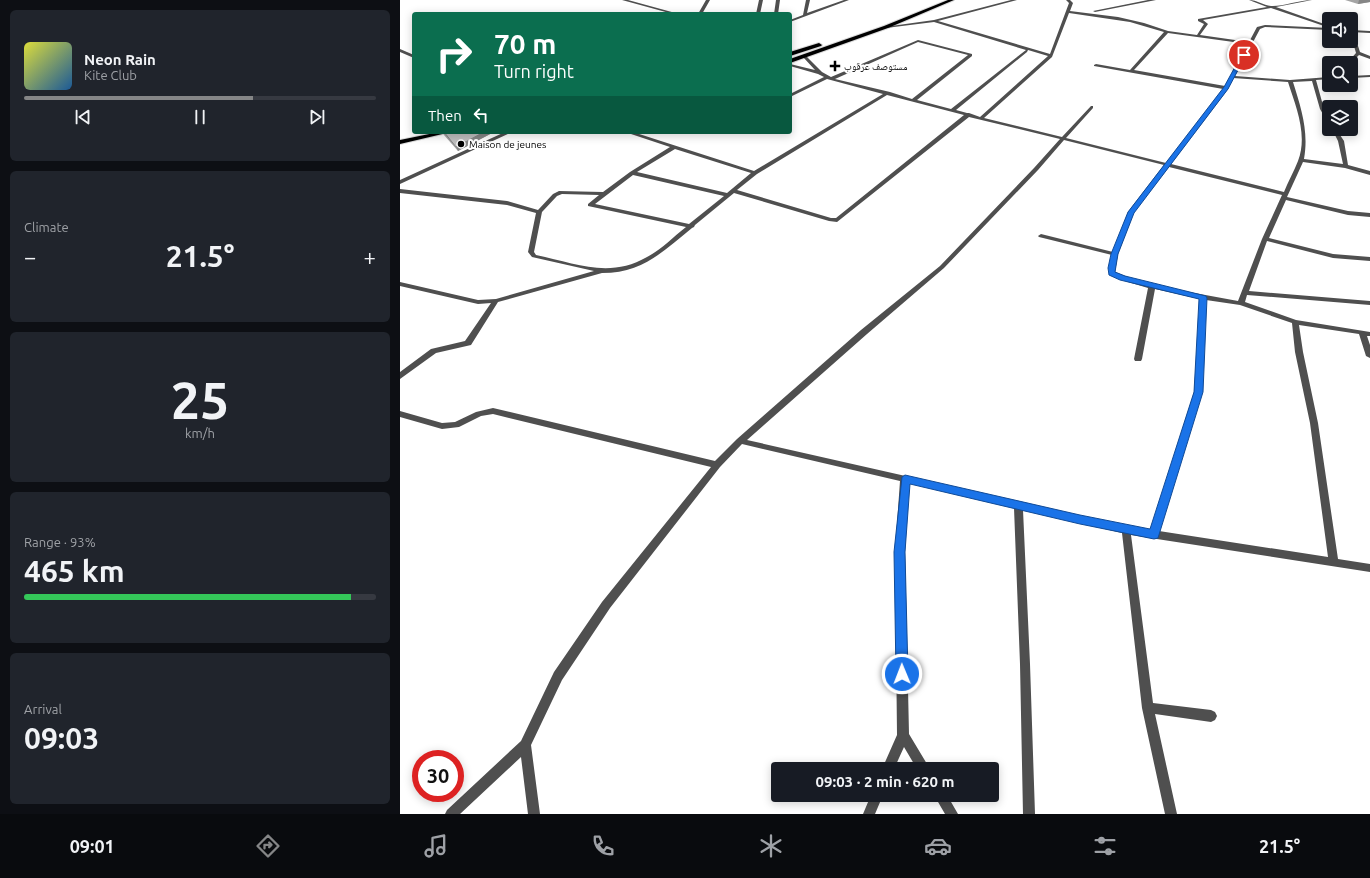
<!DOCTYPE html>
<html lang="en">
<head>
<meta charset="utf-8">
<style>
	:root { --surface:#171b24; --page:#20242c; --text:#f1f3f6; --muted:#9ea1a6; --line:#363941; --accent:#858687 }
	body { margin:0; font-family:Ubuntu,"Noto Naskh Arabic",sans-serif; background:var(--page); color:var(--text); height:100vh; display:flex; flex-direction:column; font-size:15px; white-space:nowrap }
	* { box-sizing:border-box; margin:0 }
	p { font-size:13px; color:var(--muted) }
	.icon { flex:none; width:22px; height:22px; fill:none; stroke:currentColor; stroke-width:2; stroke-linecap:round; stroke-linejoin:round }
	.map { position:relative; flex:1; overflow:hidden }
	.drawer { display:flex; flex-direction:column; gap:10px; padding:10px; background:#0d0f14; width:400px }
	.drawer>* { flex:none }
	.top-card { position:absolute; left:12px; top:12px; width:380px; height:122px; border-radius:4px; box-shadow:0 2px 10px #0003; background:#0b6e4f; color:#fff; overflow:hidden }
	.controls { position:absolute; left:922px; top:12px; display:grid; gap:8px }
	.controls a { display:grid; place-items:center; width:36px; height:36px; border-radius:4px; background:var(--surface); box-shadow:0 2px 10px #0003; font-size:20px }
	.speed { position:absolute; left:12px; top:750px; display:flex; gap:8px; font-size:20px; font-weight:700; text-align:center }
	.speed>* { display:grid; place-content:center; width:52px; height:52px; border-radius:50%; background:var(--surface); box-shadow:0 2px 10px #0003; line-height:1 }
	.speed .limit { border:6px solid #d22; background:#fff; color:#111 }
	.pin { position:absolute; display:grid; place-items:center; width:34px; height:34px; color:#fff; margin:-17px; border:2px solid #fff; border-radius:50%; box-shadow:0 1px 4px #0007 }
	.me { position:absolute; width:44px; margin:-22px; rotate:359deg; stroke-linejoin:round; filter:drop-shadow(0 0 3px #0008) }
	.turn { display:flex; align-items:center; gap:14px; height:84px; padding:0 16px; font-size:18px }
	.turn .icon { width:52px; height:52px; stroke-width:2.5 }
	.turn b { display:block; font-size:28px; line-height:34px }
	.then { display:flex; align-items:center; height:38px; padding:0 16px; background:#0003; gap:8px; font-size:15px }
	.big { font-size:30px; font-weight:600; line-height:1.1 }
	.drawer .card { flex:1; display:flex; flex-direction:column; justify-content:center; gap:6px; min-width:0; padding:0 14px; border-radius:6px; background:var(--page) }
	.drawer .dial { align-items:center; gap:0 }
	.dial b { font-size:52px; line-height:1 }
	.song { display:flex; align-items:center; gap:12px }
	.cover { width:48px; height:48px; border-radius:6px; background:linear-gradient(135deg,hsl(60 70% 55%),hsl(210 70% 35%)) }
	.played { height:4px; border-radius:2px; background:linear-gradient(90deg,var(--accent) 65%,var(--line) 65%) }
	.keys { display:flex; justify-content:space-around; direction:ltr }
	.heat { display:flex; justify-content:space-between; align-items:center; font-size:22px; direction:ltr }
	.charge { height:6px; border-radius:3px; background:linear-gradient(90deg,#34c759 93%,var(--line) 0) }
	.trip { position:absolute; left:371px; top:762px; width:228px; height:40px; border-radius:4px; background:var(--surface); box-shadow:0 2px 10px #0003; font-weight:600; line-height:40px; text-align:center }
	.dock { display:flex; height:64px; justify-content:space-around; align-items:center; background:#090b0e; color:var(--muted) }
	.dock .icon { width:28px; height:28px }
	.dock .on { color:var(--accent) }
	.dock b { font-size:18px; color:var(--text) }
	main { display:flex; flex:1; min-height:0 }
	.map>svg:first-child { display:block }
</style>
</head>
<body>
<main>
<section class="drawer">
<div class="card">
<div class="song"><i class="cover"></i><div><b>Neon Rain</b><p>Kite Club</p></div></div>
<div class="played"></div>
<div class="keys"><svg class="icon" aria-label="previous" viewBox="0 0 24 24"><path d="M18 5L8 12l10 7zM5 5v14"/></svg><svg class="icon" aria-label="pause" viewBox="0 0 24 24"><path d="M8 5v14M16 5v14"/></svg><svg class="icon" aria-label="next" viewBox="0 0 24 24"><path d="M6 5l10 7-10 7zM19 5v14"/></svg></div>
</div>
<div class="card"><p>Climate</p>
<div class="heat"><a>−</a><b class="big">21.5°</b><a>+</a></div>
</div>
<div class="card dial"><b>25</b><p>km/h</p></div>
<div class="card"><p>Range · 93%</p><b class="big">465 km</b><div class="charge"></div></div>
<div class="card"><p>Arrival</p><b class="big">09:03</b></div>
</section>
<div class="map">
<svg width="970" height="814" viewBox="0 0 970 814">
	<rect width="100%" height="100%" fill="#fff"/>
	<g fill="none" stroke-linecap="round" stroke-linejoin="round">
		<defs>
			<path id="primary" d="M548,0H554L488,28L390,63V59L484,26Z
				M419,43L422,45L421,46L390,56V52Z
				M39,132H51L0,144V140Z"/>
		</defs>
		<use href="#primary" stroke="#dbdbdb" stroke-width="2"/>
		<path fill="#4f4f4f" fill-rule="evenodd" d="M222,0H228L279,14H273Z
			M306,0H310L302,14H298Z
			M359,0H363L360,14H356Z
			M376,0H380L378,14H374Z
			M406,0H410L407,13L444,0H449L390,22V20L403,15Z
			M611,0H617L538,21L650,54L669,3L666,0H670L673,3L670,11L718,17L744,23L768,31L797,35L804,24L798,21V19L867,7L849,0C857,0 863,5 871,6C880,7 900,0 912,0L876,7L927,25V27L871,8L803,20L808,24L800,35L849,42L857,27L865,25L929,28V30L865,27L860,29L835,76L890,80L929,77V79L916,80L924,109L929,116V121H927L920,109L912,81L893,82C901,108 909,131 904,159L943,164L938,141L932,129H936L944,141L948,165L970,171V175L945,168L903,162L887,197L948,211L970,213V217L948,215L886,200L869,238L933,254L970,257V261L933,258L867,241L849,291L970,301V305L847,295L845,302L896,320L970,332V336H967L970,345V358L966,356L959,334L899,325L903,352L918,423L938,559L970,564V572L731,535L753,703L811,710L815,712L817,716L815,720L811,722L755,714L777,814H765L742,708L722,533L623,510L630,664L635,814H623L620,664L614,508L509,483L505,552L509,734L530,769H517L504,747L494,769H482L497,735L495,552L500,481L342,444L320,467L210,608L162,680L131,745L140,814H128L121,757L60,814H45L47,810L121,741L154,672L202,602L311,467L93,414L81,416L59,427L42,429L0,417V411L42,423L55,422L76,412L93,408L315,461L337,439L461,330L540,266L634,168L660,139L569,117L437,222L429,221L334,193L295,225L294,227L292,228C262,252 243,273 202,273L98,302L71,345L36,353L0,379V372L31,349L65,341L91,303L78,304L0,286V282L78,300L96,299L194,271L132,257L128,252L136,213L107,205L0,193V189L107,201L138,210L153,194L159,191L203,192L230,172L270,147L225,132H233L354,171L483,94L427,79L390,97V94L424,77L418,74L390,66V64L415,70L403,57L406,56L422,72L431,77L518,40L572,54V56L517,100L551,109L626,50L534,22L486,28L484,27L534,20ZM669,13L730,22L764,32L730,70L696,64L694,65V66L823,89L766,163L666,138L693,108V106H691L662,137L584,118L652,57ZM768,33L848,44L825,86L734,70ZM518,42L568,55L512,99L490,92L435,79ZM628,50L648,56L580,117L569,113H567L556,110L627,52ZM833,78L888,82C896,107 908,135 898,161C894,171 888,182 884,192L771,164L828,89ZM487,95L564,115L436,218H431L337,190L357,174ZM664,140L764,165L728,212L713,252L641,234L638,236L639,237L712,255L709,273L710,274L728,282L748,288L734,359L735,361H741L742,359L755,289L800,299L794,392L751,530L726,526L347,440L467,334L544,268L638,170ZM275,149L351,173L327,193L237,172ZM769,167L882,195L862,239L838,301L762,287L733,279L715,272L718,254L734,212ZM233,175L324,196L289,224L195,204ZM162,194L199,195L188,204V206L286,227C273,237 261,250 247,257C209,279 175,263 136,255L134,252L142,212L157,196ZM806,300L840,305L892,323L895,352L910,423L928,557L759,531L802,392Z
			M748,0H756L695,12L693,11Z
			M951,30L970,31V33L951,32Z
			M951,39L958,46L960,52L970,56V59L959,55L951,63H947L956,53L954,46L950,41H951Z
			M0,49L14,55V58L0,52Z
			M970,75V77L951,78V76Z
			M105,132H112L0,184V180Z
			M471,795H483L475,814H463Z
			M534,795H547L558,814H545Z"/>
		<use href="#primary" fill="#000" fill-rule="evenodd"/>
	</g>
	<path fill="#a4a4a4" d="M945,0H970V2L958,4Z
		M43,132H94L58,151L44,135Z"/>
	<path fill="#868686" d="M959,0H970V2L958,4Z
		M84,132H94L58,151L56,147Z"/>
	<path fill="#bfbfbf" stroke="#868686" d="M44,132H84L56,147Z"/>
	<path fill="#1a73e8" stroke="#114b97" d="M842,54L846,55L828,89L734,213L718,254L715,272L725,276L806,296L807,298L803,392L758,538L754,539L680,524L510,484L505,552L508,674L506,678L502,679L498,678L496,674L494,552L502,477L505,475L680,515L750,529L794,392L799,299L720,280L709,275L708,268L711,254L728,212L824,87Z"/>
	<g fill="#000" stroke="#fff" stroke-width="1.5">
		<path d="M433 60h4v4h4v4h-4v4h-4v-4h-4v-4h4z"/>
		<circle cx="61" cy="144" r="4"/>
	</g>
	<g text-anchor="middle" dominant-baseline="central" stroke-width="4" stroke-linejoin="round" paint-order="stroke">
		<g font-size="10" fill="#000" stroke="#fff" text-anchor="start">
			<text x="444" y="66">مستوصف عرقوب</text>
			<text x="69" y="144">Maison de jeunes</text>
		</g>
	</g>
</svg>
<div class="controls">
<a><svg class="icon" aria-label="sound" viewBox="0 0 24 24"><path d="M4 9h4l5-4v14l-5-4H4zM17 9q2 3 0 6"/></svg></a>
<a><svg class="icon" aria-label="search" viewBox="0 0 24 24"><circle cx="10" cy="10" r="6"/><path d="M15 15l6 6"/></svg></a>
<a><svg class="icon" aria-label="layers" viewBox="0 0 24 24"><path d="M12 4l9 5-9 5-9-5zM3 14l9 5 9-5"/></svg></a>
</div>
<div class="speed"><div class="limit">30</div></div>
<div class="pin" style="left:844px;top:55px;background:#d93025"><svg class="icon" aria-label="arrive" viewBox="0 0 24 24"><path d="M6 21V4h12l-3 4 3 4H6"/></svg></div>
<svg class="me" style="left:502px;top:674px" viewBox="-20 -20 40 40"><circle r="17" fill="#1a73e8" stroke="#fff" stroke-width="3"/><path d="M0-11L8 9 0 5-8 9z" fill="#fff"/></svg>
<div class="trip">09:03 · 2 min · 620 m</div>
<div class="top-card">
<div class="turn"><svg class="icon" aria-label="right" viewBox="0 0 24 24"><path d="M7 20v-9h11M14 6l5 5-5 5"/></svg><div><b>70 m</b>Turn right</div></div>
<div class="then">Then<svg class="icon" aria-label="left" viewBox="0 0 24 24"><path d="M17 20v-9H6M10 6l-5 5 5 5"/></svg></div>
</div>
</div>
</main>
<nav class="dock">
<b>09:01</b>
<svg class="icon on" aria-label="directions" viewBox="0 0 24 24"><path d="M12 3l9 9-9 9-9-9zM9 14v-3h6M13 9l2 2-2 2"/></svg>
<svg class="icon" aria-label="music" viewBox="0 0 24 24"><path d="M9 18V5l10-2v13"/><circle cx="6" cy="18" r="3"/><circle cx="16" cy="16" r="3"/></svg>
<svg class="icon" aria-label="phone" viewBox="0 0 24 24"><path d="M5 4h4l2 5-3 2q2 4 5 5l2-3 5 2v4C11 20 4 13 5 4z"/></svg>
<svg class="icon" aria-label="climate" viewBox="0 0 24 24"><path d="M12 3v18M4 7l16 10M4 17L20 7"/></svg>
<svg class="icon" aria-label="car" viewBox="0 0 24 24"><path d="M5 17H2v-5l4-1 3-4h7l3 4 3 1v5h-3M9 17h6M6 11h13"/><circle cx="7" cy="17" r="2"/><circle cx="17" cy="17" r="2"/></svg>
<svg class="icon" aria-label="filters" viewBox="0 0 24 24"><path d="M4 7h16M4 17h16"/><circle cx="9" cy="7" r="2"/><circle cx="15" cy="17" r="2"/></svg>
<b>21.5°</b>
</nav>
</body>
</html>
